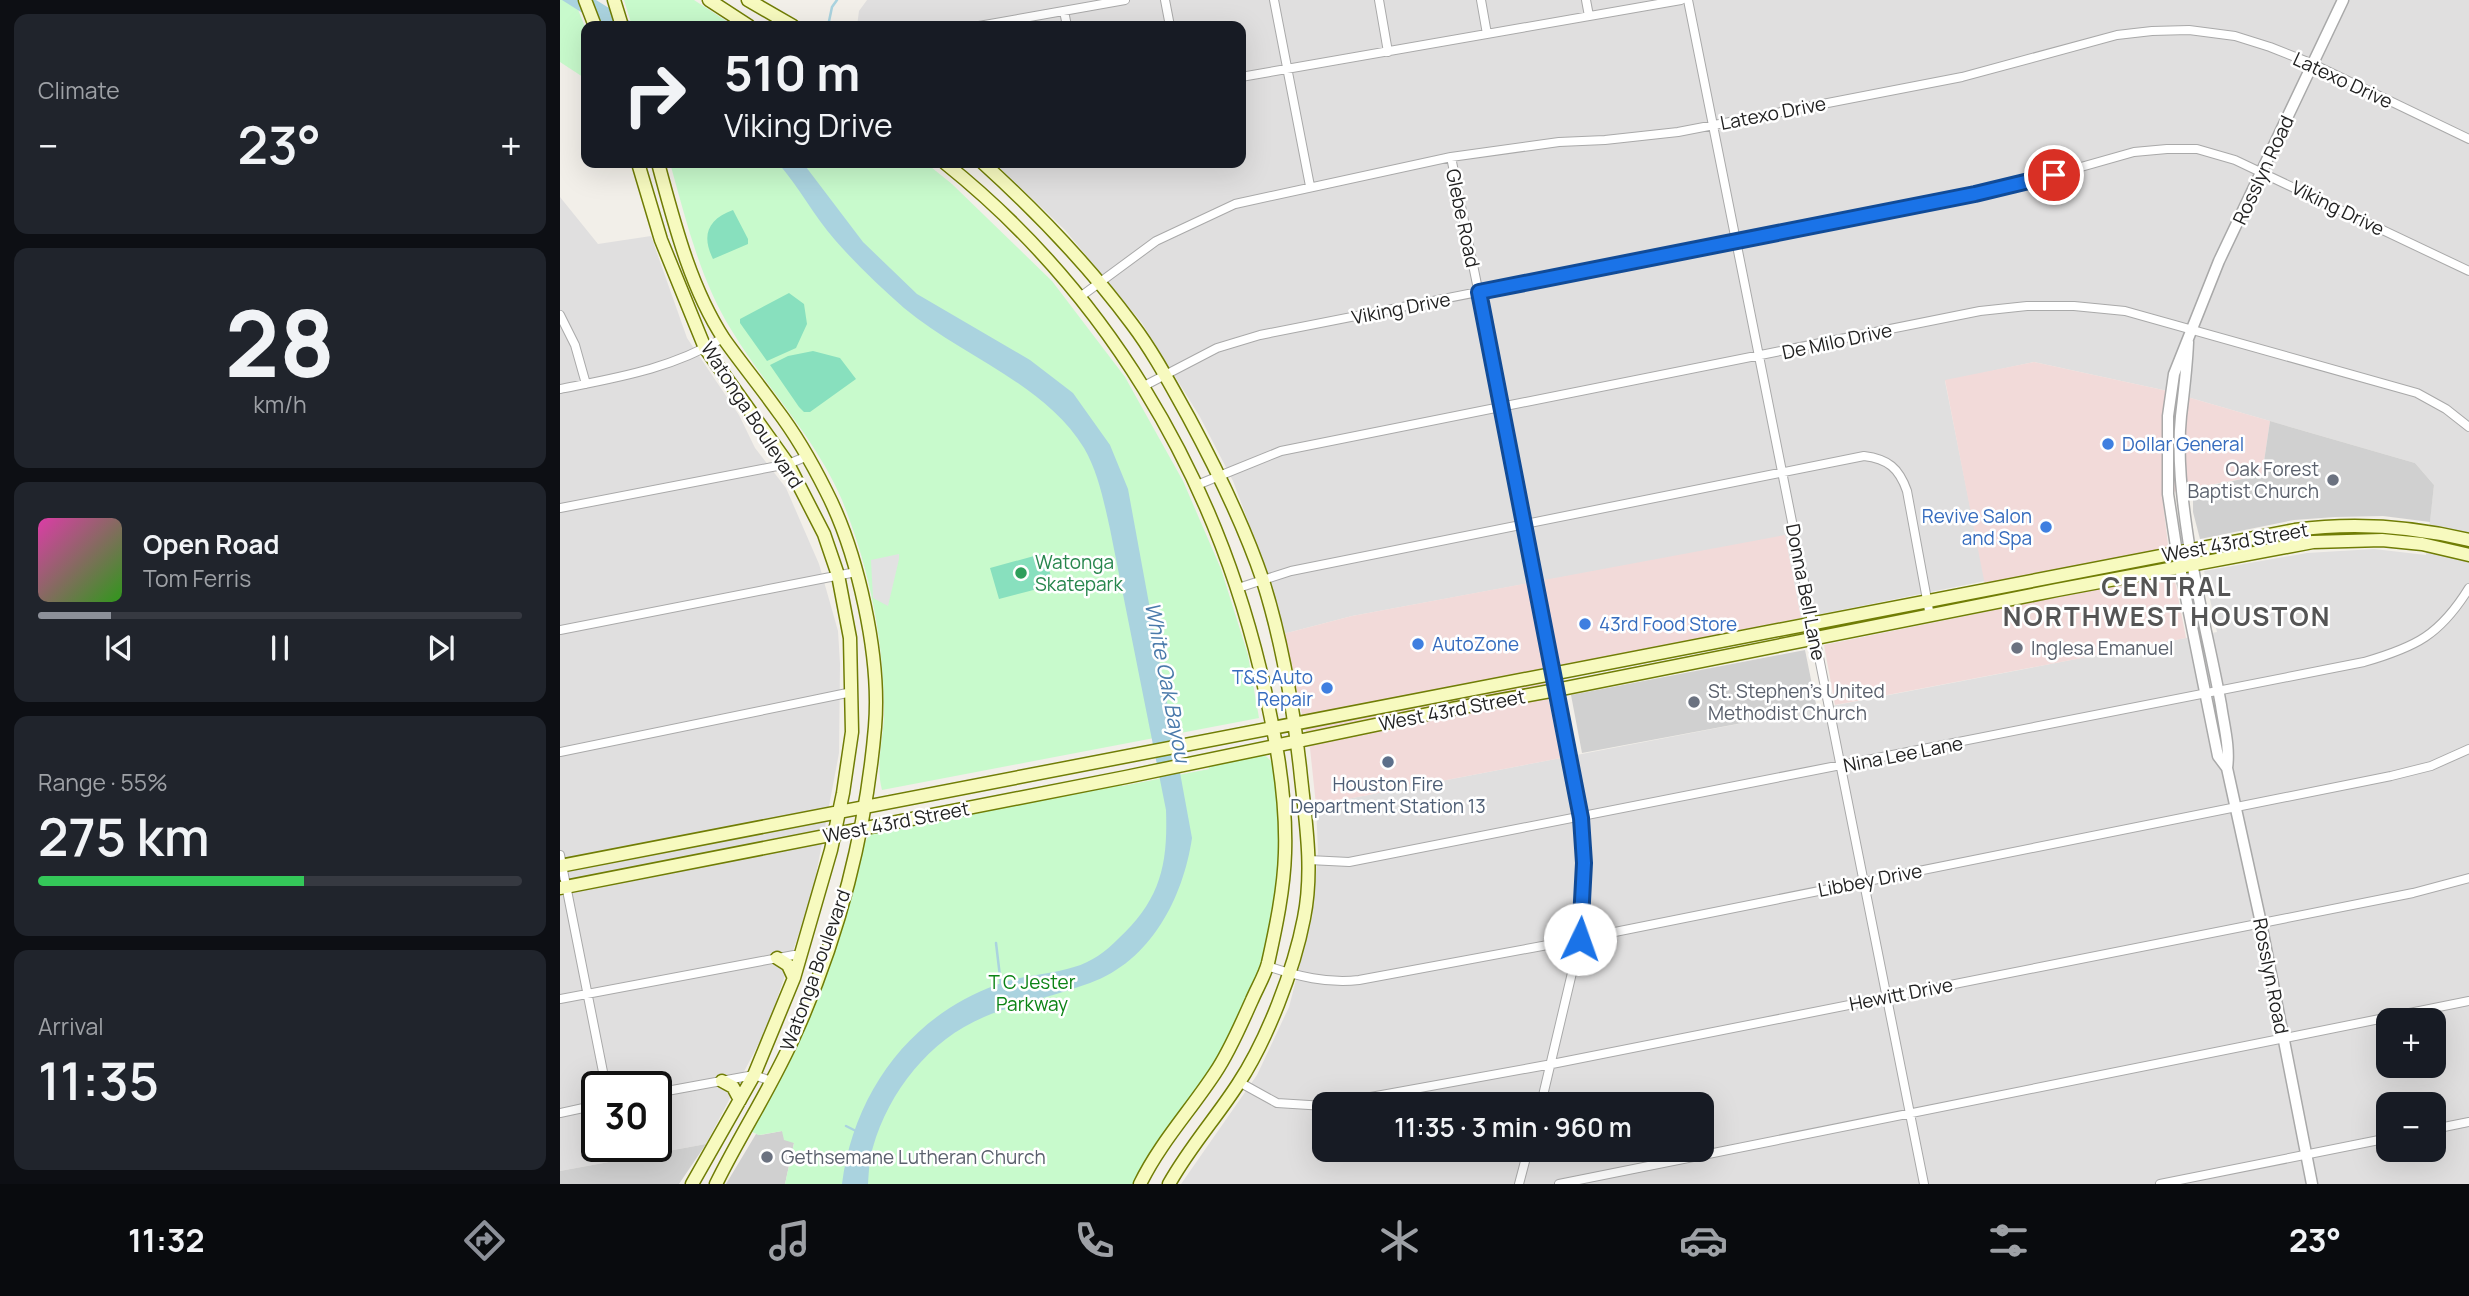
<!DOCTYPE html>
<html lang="en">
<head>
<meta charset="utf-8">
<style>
	:root { --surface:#171b24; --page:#20242c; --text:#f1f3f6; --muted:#9ea1a6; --line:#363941; --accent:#8c9099 }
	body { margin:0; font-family:Manrope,sans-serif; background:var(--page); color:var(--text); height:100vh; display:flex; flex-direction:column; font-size:26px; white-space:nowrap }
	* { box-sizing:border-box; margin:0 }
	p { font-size:23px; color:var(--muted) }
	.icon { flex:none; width:38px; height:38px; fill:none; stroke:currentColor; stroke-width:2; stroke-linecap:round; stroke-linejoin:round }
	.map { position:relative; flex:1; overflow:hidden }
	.side { display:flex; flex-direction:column; gap:14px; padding:14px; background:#0d0f14; width:560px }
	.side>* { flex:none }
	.guide { position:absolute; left:21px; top:21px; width:665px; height:147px; border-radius:14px; box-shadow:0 7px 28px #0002; background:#171b24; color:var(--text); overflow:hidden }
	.buttons { position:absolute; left:1816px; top:1008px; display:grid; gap:14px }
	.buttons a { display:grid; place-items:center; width:70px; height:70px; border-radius:14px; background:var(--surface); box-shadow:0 7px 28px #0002; font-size:35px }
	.speed { position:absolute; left:21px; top:1071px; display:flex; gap:14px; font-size:35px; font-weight:700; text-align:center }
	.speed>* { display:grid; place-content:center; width:91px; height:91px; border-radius:50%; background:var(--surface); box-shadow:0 7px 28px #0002; line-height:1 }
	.speed .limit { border:4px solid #111; border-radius:10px; background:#fff; color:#111 }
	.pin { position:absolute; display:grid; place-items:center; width:60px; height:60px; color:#fff; margin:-30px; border:4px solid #fff; border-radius:50%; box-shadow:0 2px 7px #0007 }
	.me { position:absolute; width:77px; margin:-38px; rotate:3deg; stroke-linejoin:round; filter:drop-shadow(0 0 5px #0008) }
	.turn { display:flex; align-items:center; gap:24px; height:147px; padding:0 28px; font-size:32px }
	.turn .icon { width:91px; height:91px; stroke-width:2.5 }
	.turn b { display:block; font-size:49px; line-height:60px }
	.big { font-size:52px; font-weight:600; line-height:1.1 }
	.side .widget { flex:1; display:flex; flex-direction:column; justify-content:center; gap:10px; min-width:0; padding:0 24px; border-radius:14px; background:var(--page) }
	.side .dial { align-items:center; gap:0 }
	.dial b { font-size:91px; line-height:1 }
	.song { display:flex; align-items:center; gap:21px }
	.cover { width:84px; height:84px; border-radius:10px; background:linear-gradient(135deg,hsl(320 70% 55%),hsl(110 70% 35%)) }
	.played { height:7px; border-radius:4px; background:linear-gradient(90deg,var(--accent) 15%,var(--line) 15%) }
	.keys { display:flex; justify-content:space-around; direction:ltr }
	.heat { display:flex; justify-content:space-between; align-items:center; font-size:38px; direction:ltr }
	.charge { height:10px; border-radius:5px; background:linear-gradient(90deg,#34c759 55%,var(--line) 0) }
	.trip { position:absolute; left:752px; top:1092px; width:402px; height:70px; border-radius:14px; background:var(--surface); box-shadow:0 7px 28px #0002; font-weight:600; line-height:70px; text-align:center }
	.tabs { display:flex; height:112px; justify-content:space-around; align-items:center; background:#090b0e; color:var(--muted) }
	.tabs .icon { width:49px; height:49px }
	.tabs .active { color:var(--accent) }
	.tabs b { font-size:32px; color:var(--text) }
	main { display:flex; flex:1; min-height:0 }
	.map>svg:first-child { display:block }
</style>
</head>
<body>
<main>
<section class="side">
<div class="widget"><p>Climate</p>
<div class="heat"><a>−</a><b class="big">23°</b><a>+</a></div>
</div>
<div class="widget dial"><b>28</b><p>km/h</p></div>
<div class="widget">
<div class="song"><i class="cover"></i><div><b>Open Road</b><p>Tom Ferris</p></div></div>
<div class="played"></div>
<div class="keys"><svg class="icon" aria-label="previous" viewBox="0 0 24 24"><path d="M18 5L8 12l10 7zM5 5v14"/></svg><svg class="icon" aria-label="pause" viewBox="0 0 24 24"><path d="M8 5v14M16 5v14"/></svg><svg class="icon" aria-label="next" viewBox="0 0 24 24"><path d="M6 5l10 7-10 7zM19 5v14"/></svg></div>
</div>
<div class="widget"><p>Range · 55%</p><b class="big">275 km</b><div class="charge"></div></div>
<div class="widget"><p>Arrival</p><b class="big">11:35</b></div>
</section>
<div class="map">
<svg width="1909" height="1184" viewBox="0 0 1909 1184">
	<rect width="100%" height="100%" fill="#f2efe9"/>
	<path fill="#e0dfdf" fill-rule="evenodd" d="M307,0H1909V1184H621L697,1075L729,1007L752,918L758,852L756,805L1657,632L1644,571L1747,553L1814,549L1866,555L1874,485L1855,463L1603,390L1474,362L1385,381L1425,581L1241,618L1225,536L792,616L723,634L707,572L673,481L640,417L582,323L505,230L435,163H681V26H297L299,11ZM1829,1020H1874V1066H1829ZM765,1104H1143V1150H765ZM1829,1104H1874V1150H1829Z
		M0,197L38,244L91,236L127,338L179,415L195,448L226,488L259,564L278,631L280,664L279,753L253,891L208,1026L146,1144L0,1171ZM37,1087H96V1146H37Z"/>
	<path fill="#f2dad9" d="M1474,362L1603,390L1710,421L1702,475L1602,494L1608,545L1626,638L1275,705L1264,645L1430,611L1385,380Z
		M1225,535L1241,618L982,669L1001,758L756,805L750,748L723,634L792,616Z"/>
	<path fill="#d0d0d0" d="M1710,421L1855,463L1874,485L1870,522L1823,516L1775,517L1734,520L1640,539L1633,512V489L1702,475Z
		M1245,650L1257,709L1022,753L1011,695Z
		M222,1131L234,1143L225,1184H166L196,1134L200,1135Z
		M146,1144L119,1184H0V1171Z"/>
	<path fill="#c8facc" d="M0,0H14L26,29V79L0,62Z
		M64,0H134L174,26H72Z
		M110,163H366L392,184L492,281L565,377L623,481L661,569L688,655L699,718L322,790C315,763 324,739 324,712C324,639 309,567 282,500C255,437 207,389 172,331C140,280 126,220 110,163Z
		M700,754L707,757L712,762C725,846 719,935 682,1012C653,1073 612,1128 575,1184H225L234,1143L224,1140L222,1131L199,1135L190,1131L219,1079L302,848L309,835L315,832L561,783L562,786L649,769L648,765Z"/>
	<path fill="#88e0be" d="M173,210L188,239V244L153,259C141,235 148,219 173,210Z
		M229,293L244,304L247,324L236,348L207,361L180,323V319Z
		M253,351L280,358L296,379L250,412H244L239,407L210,365L228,356Z
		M485,553L493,585L439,599L430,568Z"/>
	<path fill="#e2e2e2" d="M339,554V559L328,606L313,598L311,560Z"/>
	<path fill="#aad3df" d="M2,0H36L78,26H43Z
		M218,163H243L303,242L357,294L470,360L513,393L550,445L568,489L632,838C623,898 591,961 530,983C495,996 458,1003 424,1017C369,1040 329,1092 313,1147C309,1159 309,1172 308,1184H282C294,1093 349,1017 436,985C461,975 489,975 514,967C532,962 545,952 558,939C600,900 608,866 606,810L550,529C544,502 538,472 524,448C484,383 401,356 344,308C320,287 296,264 275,240C254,216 239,187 218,163Z"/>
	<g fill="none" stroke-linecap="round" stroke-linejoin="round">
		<path stroke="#aad3df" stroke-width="2.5" d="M268,26L272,7L277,0
			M436,943L441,985
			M286,1126L296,1131"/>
		<defs>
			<path id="minor" d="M605,0L610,26
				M714,0L750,186
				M819,0L828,52
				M921,0L927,34
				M1026,0L1029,16
				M1128,0L1364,1184
				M504,11L507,26
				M419,26L565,0
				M681,77L1121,0
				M891,157L942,407L1021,818L1024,863L1020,939L981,1104
				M520,297L596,241L675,204L891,157L999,142L1045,140L1118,132L1402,77L1557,35L1592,31L1629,30L1675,36L1710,47L1753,64L1909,139
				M0,315L15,345L26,384
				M584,386L657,348L700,335L1415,194L1468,182L1574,152L1607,149H1637L1675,160L1909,271
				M0,389C60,377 110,369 163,338
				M637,485L721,451L1420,311L1467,306H1514L1565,311L1857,393L1886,409L1909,427
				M0,508L228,464L248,456
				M678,588L731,571L1304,456C1328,459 1339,468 1347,491L1370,616
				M0,630L296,572
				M0,752L292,692
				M0,855L46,1087
				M749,860L789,862L1804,662C1856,647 1880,635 1909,588
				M707,966C737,976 768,984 799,980L1020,939L1831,776L1871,766L1909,749
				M0,999L234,955L241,956
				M679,1082L717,1103L765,1106
				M96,1093L194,1075L211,1081
				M772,1104L992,1064L1853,893L1909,878
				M0,1113L37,1105
				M1874,1129L1909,1122
				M959,1184L968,1150
				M999,1184L1909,1001
				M1600,1184L1829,1138"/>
			<path id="tertiary" d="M1628,342C1627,367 1624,391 1621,416C1617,456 1622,498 1628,538C1636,594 1651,649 1661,705C1664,726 1670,747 1667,768L1701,923L1752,1184
				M1667,768L1658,756L1617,553L1608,494V416L1614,374L1659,261L1783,0"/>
			<path id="secondary" d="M25,0L35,26
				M54,0L62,26
				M149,0L189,26
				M188,0L233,26
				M78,163L101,240L145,348L228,464L264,534L278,575L290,638L292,732L283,793L271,850L234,978L194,1075L132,1184
				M98,163C114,222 130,287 164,339C181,363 200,386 217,410C236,435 252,463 266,491C298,553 321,657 315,727C306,831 279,937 236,1032C213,1085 181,1133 156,1184
				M385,163C545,291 652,470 700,669C714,728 727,792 725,853C724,889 716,927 708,963C705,975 697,988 692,1000C681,1024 670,1051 655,1073C630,1111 600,1143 580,1184
				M423,163C477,212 529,266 572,324C594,353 611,386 629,418C657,470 684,525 703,581C722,641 733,706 740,768C745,818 754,868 744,918C734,970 707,1040 678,1084C656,1118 629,1148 609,1184
				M0,866L1735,530C1794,522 1851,526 1909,540
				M0,888L566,777L892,709L996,690L1497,590L1753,542L1822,540L1862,544L1909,555
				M217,958L228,965L234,978
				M162,1081L173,1087L180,1100"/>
		</defs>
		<use href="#minor" stroke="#a9a9a9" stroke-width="10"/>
		<use href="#tertiary" stroke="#a9a9a9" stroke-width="13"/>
		<use href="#secondary" stroke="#707d05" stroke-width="15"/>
		<use href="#minor" stroke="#fff" stroke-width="8"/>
		<use href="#tertiary" stroke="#fff" stroke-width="10"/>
		<use href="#secondary" stroke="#f7fabf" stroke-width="12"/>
	</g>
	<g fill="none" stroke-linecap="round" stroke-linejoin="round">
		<defs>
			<path id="route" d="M1020,939L1024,863L1021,818L919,292L1415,194L1494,175"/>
		</defs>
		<use href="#route" stroke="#114b97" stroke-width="18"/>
		<use href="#route" stroke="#1a73e8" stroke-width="12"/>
	</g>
	<g fill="#3f7fe0" stroke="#fff" stroke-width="2.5">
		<circle cx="1548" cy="444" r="7"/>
		<circle cx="1486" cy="527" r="7"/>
		<circle cx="1025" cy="624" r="7"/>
		<circle cx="858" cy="644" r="7"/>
		<circle cx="767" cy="688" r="7"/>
	</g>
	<g fill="#6b7280" stroke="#fff" stroke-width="2.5">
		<circle cx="1773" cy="480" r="7"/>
		<circle cx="1457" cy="648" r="7"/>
		<circle cx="1134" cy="702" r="7"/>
		<circle cx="207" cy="1157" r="7"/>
	</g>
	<circle fill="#2e9e5b" stroke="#fff" stroke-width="2.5" cx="461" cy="573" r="7"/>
	<circle fill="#5c6f8a" stroke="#fff" stroke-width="2.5" cx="828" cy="762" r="7"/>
	<g text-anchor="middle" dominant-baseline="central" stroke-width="5" stroke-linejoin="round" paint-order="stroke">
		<g font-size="19" fill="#222" stroke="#fff">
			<text transform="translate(1783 80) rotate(25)">Latexo Drive</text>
			<text transform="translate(1213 113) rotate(-11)">Latexo Drive</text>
			<text transform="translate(1703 170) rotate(-65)">Rosslyn Road</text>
			<text transform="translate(1778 208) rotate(26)">Viking Drive</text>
			<text transform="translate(903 218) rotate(78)">Glebe Road</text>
			<text transform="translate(841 308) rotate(-11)">Viking Drive</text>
			<text transform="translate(1277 341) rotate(-12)">De Milo Drive</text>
			<text transform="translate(192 415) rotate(57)">Watonga Boulevard</text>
			<text transform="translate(1675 542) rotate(-10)">West 43rd Street</text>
			<text transform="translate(1246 592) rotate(79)">Donna Bell Lane</text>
			<text transform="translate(892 710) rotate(-11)">West 43rd Street</text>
			<text transform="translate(1343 754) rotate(-11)">Nina Lee Lane</text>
			<text transform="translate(336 822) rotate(-11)">West 43rd Street</text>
			<text transform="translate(1310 880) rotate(-11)">Libbey Drive</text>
			<text transform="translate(255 970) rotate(-70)">Watonga Boulevard</text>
			<text transform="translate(1711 976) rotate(79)">Rosslyn Road</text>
			<text transform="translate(1341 994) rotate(-11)">Hewitt Drive</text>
		</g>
		<g font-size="19" fill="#366cbe" stroke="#fff" text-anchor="start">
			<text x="1562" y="444">Dollar General</text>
			<text x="1472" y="516" text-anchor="end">Revive Salon<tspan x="1472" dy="22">and Spa</tspan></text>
			<text x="1039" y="624">43rd Food Store</text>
			<text x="872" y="644">AutoZone</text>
			<text x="753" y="677" text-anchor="end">T&amp;S Auto<tspan x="753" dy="22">Repair</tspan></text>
		</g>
		<g font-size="19" fill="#5b616d" stroke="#fff" text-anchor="start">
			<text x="1759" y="469" text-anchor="end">Oak Forest<tspan x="1759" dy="22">Baptist Church</tspan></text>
			<text x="1471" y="648">Inglesa Emanuel</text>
			<text x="1148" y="691">St. Stephen's United<tspan x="1148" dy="22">Methodist Church</tspan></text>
			<text x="221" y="1157">Gethsemane Lutheran Church</text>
		</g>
		<g font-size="19" fill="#27864d" stroke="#fff" text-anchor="start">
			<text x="475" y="562">Watonga<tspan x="475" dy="22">Skatepark</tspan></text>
		</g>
		<g font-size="19" fill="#4e5e75" stroke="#fff">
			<text x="828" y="784">Houston Fire<tspan x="828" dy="22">Department Station 13</tspan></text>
		</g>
		<g font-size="19" fill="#0c8416" stroke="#fff">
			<text x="472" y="982">T C Jester<tspan x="472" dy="22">Parkway</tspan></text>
		</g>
		<g font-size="21" font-style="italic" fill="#4a7aab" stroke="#fff">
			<text transform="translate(608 682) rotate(79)">White Oak Bayou</text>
		</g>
		<g font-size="26" font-weight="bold" letter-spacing="2" fill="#555" stroke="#fff">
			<text x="1607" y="586">CENTRAL<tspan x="1607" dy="30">NORTHWEST HOUSTON</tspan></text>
		</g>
	</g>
</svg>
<div class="buttons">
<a>+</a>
<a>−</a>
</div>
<div class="speed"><div class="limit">30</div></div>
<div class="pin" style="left:1494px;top:175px;background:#d93025"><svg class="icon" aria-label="arrive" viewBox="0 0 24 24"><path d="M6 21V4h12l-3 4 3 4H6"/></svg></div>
<svg class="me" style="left:1020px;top:939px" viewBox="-20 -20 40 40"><circle r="19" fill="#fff"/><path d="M0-13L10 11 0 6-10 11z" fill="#1a73e8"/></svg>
<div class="trip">11:35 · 3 min · 960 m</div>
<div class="guide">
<div class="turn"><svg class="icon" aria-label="right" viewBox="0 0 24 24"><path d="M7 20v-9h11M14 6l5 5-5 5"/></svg><div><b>510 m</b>Viking Drive</div></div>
</div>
</div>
</main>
<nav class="tabs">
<b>11:32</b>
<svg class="icon active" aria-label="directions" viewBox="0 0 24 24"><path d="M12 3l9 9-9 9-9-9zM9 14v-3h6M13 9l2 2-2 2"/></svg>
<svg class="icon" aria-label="music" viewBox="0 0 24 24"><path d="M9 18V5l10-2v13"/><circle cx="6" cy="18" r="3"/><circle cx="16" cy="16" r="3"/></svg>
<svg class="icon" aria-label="phone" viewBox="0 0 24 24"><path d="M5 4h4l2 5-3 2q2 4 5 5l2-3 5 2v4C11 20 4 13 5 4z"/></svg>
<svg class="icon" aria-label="climate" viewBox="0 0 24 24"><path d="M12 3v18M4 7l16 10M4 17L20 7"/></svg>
<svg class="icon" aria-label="car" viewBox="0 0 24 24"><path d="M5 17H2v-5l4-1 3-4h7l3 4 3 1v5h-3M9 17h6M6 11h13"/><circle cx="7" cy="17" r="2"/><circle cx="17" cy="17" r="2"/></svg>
<svg class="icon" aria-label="filters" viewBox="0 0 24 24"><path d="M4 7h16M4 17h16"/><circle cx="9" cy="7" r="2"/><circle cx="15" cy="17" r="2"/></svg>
<b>23°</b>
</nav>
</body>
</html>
